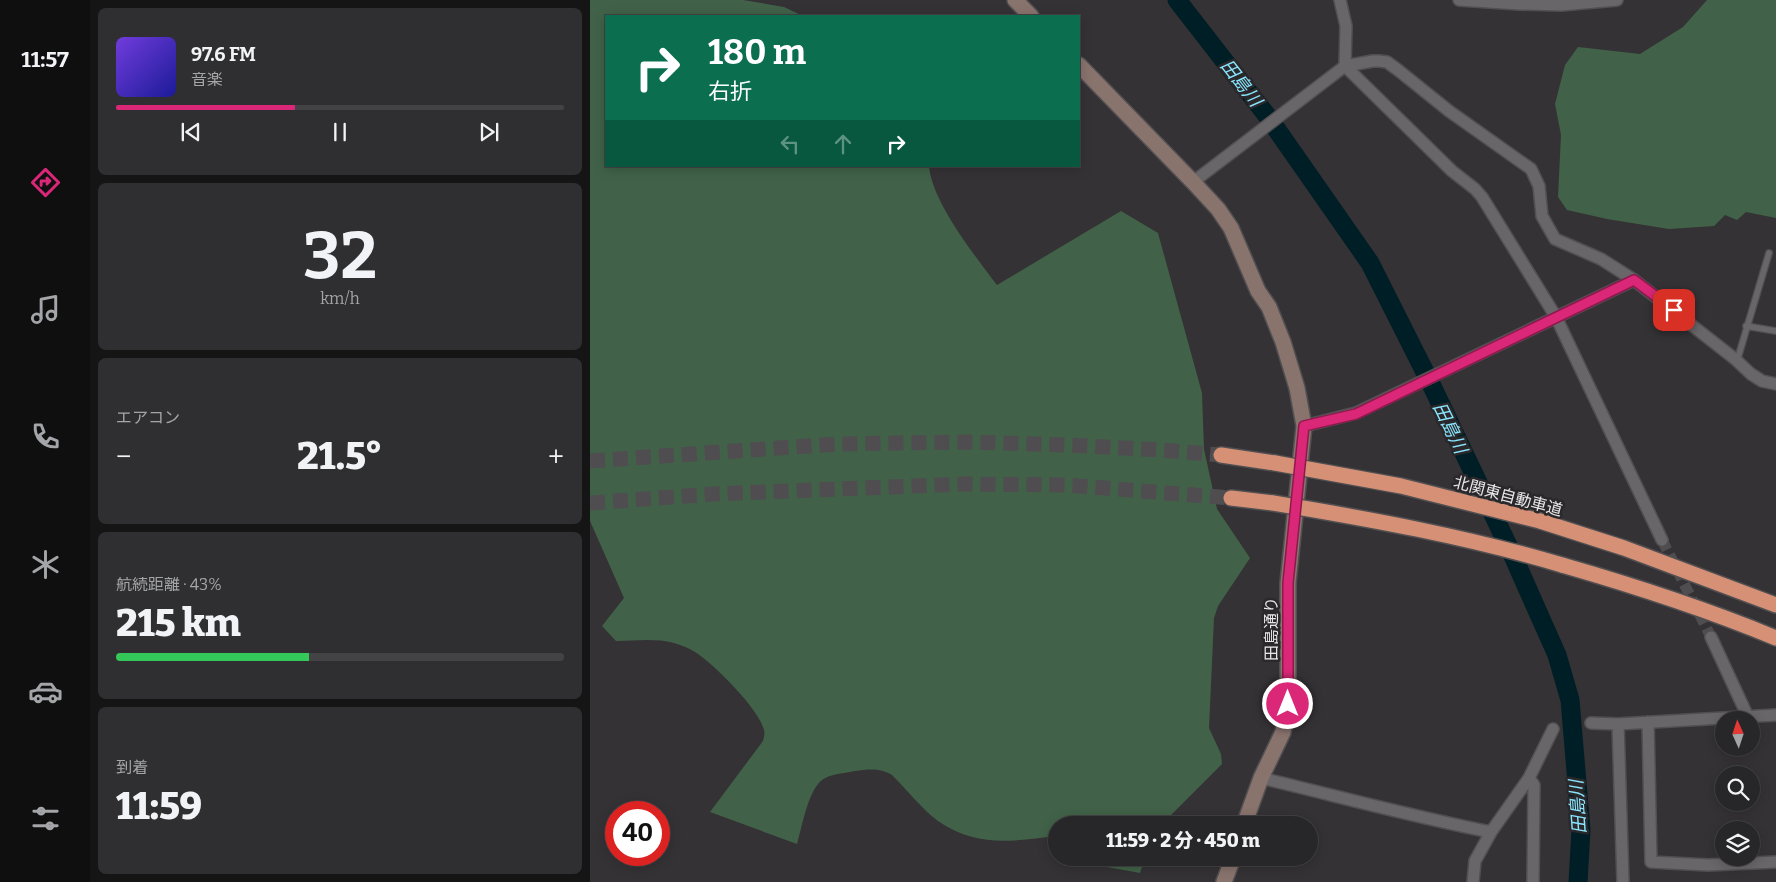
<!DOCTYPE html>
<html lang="ja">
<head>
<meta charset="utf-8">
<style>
	:root { --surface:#272628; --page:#2f2e30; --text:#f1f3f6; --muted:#a4a5a8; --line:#434345; --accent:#db2777 }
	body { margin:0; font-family:Bitter,"Noto Sans JP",serif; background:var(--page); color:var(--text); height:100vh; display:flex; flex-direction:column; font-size:19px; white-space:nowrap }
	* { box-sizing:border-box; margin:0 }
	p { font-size:16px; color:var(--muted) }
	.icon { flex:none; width:28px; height:28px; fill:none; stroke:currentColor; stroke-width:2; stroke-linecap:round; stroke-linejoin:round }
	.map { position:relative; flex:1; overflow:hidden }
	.side { display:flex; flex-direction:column; gap:8px; padding:8px; background:#151516; width:500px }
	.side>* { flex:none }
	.top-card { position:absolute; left:15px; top:15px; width:475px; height:152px; border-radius:0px; box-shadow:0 2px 12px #0003,0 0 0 1px var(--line); background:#0b6e4f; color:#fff; overflow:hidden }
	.needle { width:32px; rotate:357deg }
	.buttons { position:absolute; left:1125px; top:711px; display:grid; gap:10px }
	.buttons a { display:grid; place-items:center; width:45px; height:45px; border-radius:50%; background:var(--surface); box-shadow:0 2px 12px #0003,0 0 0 1px var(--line); font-size:25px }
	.speed { position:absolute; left:15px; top:801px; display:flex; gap:10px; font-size:25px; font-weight:700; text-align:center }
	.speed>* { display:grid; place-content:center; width:65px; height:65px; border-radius:50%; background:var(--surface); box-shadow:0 2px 12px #0003,0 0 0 1px var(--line); line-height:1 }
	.speed .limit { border:8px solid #d22; background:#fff; color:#111 }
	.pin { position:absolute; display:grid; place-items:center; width:42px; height:42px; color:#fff; margin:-21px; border-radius:10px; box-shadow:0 2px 8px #0006 }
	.me { position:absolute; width:55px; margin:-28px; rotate:0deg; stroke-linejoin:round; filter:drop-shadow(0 0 4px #0008) }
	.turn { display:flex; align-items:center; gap:18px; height:105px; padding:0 20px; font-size:22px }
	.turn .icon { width:65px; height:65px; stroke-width:2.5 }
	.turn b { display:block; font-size:35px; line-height:42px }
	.lanes { display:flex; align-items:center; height:48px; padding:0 20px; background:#0003; justify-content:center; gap:25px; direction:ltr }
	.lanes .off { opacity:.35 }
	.big { font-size:38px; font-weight:800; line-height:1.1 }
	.side .widget { flex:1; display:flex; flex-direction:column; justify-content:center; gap:8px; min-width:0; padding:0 18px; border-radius:8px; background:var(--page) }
	.side .dial { align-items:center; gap:0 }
	.dial b { font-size:65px; line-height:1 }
	.song { display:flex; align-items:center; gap:15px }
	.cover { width:60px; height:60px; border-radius:8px; background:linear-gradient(135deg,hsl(260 70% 55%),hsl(240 70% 35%)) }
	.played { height:5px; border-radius:2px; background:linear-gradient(90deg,var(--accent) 40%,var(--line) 40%) }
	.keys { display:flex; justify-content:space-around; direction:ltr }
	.heat { display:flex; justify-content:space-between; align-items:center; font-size:28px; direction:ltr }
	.charge { height:8px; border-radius:4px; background:linear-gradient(90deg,#34c759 43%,var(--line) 0) }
	.trip { position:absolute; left:458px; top:816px; width:270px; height:50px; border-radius:25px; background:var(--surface); box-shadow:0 2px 12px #0003,0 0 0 1px var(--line); font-weight:800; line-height:50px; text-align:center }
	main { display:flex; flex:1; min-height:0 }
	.tab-bar { display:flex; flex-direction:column; width:90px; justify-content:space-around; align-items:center; background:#100f10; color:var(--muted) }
	.tab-bar .icon { width:35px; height:35px }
	.tab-bar .selected { color:var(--accent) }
	.tab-bar b { font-size:22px; color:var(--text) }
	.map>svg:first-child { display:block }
</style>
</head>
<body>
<main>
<nav class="tab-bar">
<b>11:57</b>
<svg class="icon selected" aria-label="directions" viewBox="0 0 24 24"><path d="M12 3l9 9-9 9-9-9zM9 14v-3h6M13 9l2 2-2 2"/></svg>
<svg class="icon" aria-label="music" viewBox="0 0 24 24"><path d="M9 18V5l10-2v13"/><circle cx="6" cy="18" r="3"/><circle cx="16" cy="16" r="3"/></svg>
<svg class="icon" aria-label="phone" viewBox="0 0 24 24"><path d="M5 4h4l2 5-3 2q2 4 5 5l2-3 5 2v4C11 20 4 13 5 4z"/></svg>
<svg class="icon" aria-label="climate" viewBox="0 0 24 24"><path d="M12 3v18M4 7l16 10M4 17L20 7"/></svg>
<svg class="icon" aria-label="car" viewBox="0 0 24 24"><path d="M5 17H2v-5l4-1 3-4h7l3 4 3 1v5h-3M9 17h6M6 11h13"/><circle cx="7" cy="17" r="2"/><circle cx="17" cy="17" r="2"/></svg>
<svg class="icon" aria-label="filters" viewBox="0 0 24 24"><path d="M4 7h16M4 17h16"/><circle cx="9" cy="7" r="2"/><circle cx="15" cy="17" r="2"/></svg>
</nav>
<section class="side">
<div class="widget">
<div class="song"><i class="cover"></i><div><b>97.6 FM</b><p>音楽</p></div></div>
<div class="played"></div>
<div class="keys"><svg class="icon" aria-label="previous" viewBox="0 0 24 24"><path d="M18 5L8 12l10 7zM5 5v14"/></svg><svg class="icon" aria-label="pause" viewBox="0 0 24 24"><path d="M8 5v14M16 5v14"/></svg><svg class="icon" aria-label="next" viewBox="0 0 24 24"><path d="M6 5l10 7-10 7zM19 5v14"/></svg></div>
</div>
<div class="widget dial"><b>32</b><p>km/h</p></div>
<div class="widget"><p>エアコン</p>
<div class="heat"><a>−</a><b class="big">21.5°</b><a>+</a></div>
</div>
<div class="widget"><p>航続距離 · 43%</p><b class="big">215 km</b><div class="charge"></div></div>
<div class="widget"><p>到着</p><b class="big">11:59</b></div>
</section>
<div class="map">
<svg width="1186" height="882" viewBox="0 0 1186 882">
	<rect width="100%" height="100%" fill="#343235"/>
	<path fill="#416248" d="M0,0H153L194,7L213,16H16V166H339C342,202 385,256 407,285L531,211L568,233L612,393L614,449L627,509L660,558L628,606L624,618L619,728L631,754L632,764L571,825H466V836C423,841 387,848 348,821C333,810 316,789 302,775C291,768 279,769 265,771C255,773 240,774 232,780C218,791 212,827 207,844L120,812L173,741C174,737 175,734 174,730C169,709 124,664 105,652C99,648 91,645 84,643C65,638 45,641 26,641L12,626L34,598L0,521Z
		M1117,0H1186V218L1156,212L1147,220L1135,215L1124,226L1079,229L1017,219L977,210L968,197L971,135L965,104L975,65L988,47L1050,54L1093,27Z
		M505,858H555L550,873L517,867Z"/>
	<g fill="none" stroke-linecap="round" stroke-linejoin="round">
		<path stroke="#001e25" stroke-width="19" d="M587,0L678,117L780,263L842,386L923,556L967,655L980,700L991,830L988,882"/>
		<path stroke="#4f4d50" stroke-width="11" stroke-dasharray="11 5.5" stroke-linecap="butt" d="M1072,540L1121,637"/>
		<path stroke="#4f4d50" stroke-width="15" stroke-dasharray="15 8" stroke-linecap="butt" d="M0,461L247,444L377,442L477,445L570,450L631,455
			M0,503L123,494L374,484L476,485L641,498"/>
		<defs>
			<path id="lane" d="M1156,326L1186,331
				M1147,361L1179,253"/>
			<path id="street" d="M869,0L929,4L971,5L1027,0
				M755,66L862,171L885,189L892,197L966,317L1072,540
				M755,66L783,61H789L797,62L808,70L859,111L941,169L949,186L952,216L965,239L1011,259L1044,280L1145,359L1161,374L1172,381L1186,384
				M603,182L755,66L756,26L750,0
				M714,426L766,413L1044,280
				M1121,637L1158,717
				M1058,722L1061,862L1118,865L1186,862
				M1001,723L1028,724L1186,715
				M1028,724L1033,882
				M671,778C747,796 824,817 901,832
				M939,778L944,785L943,882
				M883,882L885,861L901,832L939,778L963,729"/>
			<path id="secondary" d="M425,0L441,16
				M489,65L603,182L628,209L641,228L668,291L679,307L693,342L707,388L714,426L698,583V704L693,732L671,778L654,825
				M634,882L643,858"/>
			<path id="highway" d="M631,455L685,463
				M641,498L683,503
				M950,521L1034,548L1186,605
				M972,565C1045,586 1116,609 1186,638"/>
		</defs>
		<use href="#lane" stroke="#514f51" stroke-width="8"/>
		<use href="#street" stroke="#514f51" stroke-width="14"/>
		<use href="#secondary" stroke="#514f51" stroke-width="18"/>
		<use href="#highway" stroke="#514f51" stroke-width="18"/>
		<use href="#lane" stroke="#686669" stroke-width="5.5"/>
		<use href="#street" stroke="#686669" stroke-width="11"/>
		<use href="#secondary" stroke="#89736d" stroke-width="15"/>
		<use href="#highway" stroke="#d59075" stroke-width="15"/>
		<defs>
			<path id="highway-bridge" d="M685,463L811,486L950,521
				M683,503C780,519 878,537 972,565"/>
		</defs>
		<use href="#highway-bridge" stroke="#514f51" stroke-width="18" stroke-linecap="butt"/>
		<use href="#highway-bridge" stroke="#d59075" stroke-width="15"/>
	</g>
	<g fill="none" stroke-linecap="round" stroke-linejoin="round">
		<defs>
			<path id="route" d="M698,704V583L714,426L766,414L1044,280L1084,310"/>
		</defs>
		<use href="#route" stroke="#8e194d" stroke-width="12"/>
		<use href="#route" stroke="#db2777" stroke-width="9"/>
	</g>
	<g text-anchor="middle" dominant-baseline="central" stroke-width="5" stroke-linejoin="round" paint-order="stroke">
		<g font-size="16" fill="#e8e7e8" stroke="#2a282b">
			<text transform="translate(918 496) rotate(15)">北関東自動車道</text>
			<text transform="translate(681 629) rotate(-90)">田島通り</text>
		</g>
		<g font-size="18" font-style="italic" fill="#89e6ff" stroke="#2a282b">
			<text transform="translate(651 83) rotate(52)">田島川</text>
			<text transform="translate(860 428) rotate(64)">田島川</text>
			<text transform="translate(988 807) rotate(-94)">田島川</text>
		</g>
	</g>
</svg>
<div class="buttons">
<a><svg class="needle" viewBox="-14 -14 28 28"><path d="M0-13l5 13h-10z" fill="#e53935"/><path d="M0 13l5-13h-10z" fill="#a4a5a8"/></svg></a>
<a><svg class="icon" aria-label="search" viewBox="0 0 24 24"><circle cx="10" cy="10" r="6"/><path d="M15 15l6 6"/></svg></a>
<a><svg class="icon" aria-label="layers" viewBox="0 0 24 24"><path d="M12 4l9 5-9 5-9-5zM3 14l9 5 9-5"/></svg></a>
</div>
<div class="speed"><div class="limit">40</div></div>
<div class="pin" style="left:1084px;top:310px;background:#d93025"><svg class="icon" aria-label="arrive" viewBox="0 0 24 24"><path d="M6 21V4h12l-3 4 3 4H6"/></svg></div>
<svg class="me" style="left:698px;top:704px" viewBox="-20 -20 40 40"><circle r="17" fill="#db2777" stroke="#fff" stroke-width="3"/><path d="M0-11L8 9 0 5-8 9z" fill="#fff"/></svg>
<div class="trip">11:59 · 2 分 · 450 m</div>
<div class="top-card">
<div class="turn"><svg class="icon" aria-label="right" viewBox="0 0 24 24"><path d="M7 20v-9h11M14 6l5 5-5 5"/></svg><div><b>180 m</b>右折</div></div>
<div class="lanes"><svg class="icon off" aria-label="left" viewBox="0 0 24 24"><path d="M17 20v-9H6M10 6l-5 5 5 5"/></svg><svg class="icon off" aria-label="ahead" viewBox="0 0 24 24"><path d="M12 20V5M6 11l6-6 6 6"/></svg><svg class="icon" aria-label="right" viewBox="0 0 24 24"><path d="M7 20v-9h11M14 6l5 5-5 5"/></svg></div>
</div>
</div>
</main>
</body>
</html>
